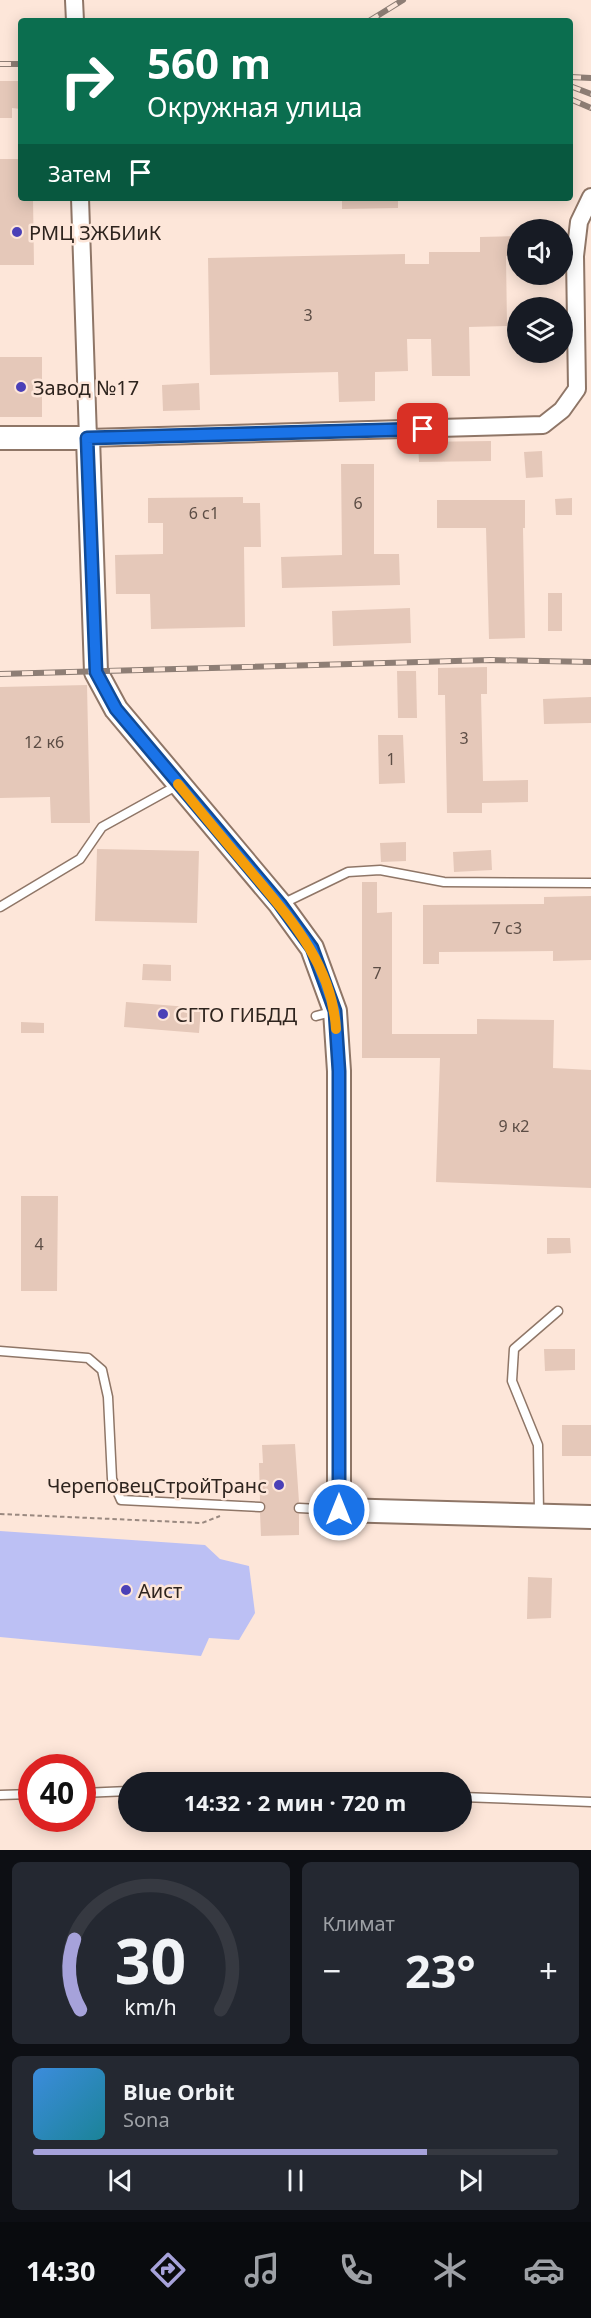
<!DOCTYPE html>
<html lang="ru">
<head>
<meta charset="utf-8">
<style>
	:root { --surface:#171b24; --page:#242831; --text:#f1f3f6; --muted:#9ea1a6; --line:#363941; --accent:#a6a2da }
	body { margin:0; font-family:"Noto Sans",sans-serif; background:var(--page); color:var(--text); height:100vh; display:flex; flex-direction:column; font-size:22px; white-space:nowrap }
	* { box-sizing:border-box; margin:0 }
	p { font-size:20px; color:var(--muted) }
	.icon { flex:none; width:33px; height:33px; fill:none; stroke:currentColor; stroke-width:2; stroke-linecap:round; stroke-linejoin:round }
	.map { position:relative; height:1850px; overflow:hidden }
	.panel { display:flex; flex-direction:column; gap:12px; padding:12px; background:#0d0f14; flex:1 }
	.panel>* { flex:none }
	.top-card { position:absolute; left:18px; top:18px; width:555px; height:183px; border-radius:6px; box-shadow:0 3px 15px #0003; background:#0b6e4f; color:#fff; overflow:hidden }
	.tools { position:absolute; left:507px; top:219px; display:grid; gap:12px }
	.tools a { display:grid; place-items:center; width:66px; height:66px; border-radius:50%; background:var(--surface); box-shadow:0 3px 15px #0003; font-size:30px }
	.speed { position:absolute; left:18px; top:1754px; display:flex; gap:12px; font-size:30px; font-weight:700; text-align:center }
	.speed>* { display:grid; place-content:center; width:78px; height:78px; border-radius:50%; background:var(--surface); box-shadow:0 3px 15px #0003; line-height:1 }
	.speed .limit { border:9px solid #d22; background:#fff; color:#111 }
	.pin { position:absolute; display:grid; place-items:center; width:51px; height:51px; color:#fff; margin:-26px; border-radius:12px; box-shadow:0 3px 9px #0006 }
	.me { position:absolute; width:66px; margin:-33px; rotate:0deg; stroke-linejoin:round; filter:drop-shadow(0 0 4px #0008) }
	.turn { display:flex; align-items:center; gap:21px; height:126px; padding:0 30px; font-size:27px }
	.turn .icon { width:78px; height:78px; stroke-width:2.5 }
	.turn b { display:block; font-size:42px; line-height:51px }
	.then { display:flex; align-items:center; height:57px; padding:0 30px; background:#0003; gap:12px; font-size:22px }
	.big { font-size:45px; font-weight:700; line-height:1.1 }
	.panel .tile { flex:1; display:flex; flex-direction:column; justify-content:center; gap:9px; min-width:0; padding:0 21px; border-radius:9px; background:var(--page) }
	.panel .dial { align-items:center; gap:0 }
	.dial svg { height:156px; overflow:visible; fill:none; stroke:var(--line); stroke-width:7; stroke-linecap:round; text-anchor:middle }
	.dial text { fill:var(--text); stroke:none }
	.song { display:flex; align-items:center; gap:18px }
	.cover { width:72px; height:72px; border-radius:9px; background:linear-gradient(135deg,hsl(210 70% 55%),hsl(190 70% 35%)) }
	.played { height:6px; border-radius:3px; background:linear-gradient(90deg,var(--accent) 75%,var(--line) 75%) }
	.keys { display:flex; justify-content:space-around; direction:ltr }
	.heat { display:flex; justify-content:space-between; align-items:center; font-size:33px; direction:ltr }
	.panel .tiles { flex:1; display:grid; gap:12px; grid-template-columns:1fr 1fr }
	.tile:last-child { grid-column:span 2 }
	.trip { position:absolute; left:118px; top:1772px; width:354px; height:60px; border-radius:30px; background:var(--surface); box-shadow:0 3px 15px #0003; font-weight:700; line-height:60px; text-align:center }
	.dock { display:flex; height:96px; justify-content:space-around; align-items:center; background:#090b0e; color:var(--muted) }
	.dock .icon { width:42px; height:42px }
	.dock .active { color:var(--accent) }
	.dock b { font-size:27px; color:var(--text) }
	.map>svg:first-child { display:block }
</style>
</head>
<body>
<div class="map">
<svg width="591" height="1850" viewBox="0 0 591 1850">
	<rect width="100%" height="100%" fill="#fde6d9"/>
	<path fill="#bcc0f4" d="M0,1531L205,1545L220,1559L249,1566L255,1613L239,1640L209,1638L201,1656L0,1637Z"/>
	<path fill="#e5c8b9" d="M0,81H21V109L12,108V118H0Z
		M0,159H21V198H33L34,265H0Z
		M342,198H398V208L342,209Z
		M518,236V256H506L507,326L469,327L470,376H432L431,339H407L408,371L375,372V401L339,402L338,372L210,375L208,258L405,254V264H429V252H480V237Z
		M0,357H42V417H0Z
		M199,383L200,410L163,411L162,385Z
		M491,441V461L419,462L418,442Z
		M542,451L543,477L526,478L524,452Z
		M341,464H374V554H399L400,585L282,588L281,557L342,555Z
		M243,497V503H260L261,547H244L245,627L151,629L150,594H116L115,555L163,554V523H148V498Z
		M572,498V515H556L555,499Z
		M437,500H525V528H523L525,638L489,639L486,528H437Z
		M548,593H562V631H548Z
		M410,608L411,643L333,646L332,611Z
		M487,667V694H481L483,781L528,780V802L482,803V813H447L445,695H438V668Z
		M397,671H416L417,718H398Z
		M87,685L90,823H51L50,797L0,798V687Z
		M591,697V723L544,724L543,699Z
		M378,735H403L405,783L379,784Z
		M406,842V861L381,862L380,843Z
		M97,849L199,851L197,923L95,921Z
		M491,850L492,870L454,872L453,852Z
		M362,882H377V913L392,912V1034H477V1019L554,1020L553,1068L591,1070V1188L436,1182L440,1058H362Z
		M591,896V960L553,961V951L439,952V964H423V905L544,904V897Z
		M143,964L171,965V981L142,980Z
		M126,1002L201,1008L199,1033L124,1027Z
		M21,1022L44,1023V1033H21Z
		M21,1196H58L57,1291H21Z
		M547,1238H570L571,1253L547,1254Z
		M544,1349H575V1370L545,1371Z
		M562,1425H591V1456H562Z
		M295,1444L299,1502L293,1508L299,1514V1535L261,1536L260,1513L266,1507L260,1501L259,1463H263L262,1445Z
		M528,1577L552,1578L551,1618L527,1619Z"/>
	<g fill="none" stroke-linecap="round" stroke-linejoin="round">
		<defs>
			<path id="lane" d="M282,904L348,872L380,870L444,882L591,883
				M0,907L80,859L102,827L178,785
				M316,1016L335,1011
				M0,1351L88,1358L102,1370L108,1397L112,1479L121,1500L260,1507
				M299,1508L338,1510
				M539,1514L538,1445L512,1381L514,1349L558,1311
				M82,1793L129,1791
				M0,1795L32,1794
				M462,1797L591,1802"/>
			<path id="street" d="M74,0L75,21
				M80,198L88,438L543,425L562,410L577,389L575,256L579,222L591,197"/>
			<path id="secondary" d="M0,438H88L96,672L116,709L280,904L312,948L335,1011L339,1071V1510L591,1517"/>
		</defs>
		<use href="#lane" stroke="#8f7667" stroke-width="11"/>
		<use href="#street" stroke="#8f7667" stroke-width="20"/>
		<use href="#secondary" stroke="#8f7667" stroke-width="26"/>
		<path stroke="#9a8980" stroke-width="2" stroke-dasharray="4.5 3" stroke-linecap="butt" d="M0,1514L202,1523L220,1516"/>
		<use href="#lane" stroke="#fff" stroke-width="8"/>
		<use href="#street" stroke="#fff" stroke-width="16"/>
		<use href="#secondary" stroke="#fff" stroke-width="22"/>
		<defs>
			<path id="rail" d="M369,21L403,0
				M0,64H21
				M570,77L591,78
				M570,86L591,94
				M570,99L591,108
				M0,674L490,660L591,662"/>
		</defs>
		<use href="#rail" stroke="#8e7e75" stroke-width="6"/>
		<use href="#rail" stroke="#fde6d9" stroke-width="4" stroke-dasharray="11" stroke-linecap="butt"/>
	</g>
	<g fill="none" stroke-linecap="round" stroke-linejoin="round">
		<defs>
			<path id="route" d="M339,1510V1071L335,1011L312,948L280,904L116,709L96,672L87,438L423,429"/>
		</defs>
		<use href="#route" stroke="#114b97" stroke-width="15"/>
		<use href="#route" stroke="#1a73e8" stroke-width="10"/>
		<path stroke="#f59e0b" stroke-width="10" d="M178,784C201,812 224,840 248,868C288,916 332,963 336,1029"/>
	</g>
	<g fill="#4b40b7" stroke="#fde6d9" stroke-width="2">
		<circle cx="17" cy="232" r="6"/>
		<circle cx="21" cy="387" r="6"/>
		<circle cx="163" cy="1014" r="6"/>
		<circle cx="279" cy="1485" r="6"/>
		<circle cx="126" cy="1590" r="6"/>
	</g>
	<g text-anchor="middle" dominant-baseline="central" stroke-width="5" stroke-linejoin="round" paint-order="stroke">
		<g font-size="16" fill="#5c4d45">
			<text x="308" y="315">3</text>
			<text x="358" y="503">6</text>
			<text x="204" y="513">6 с1</text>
			<text x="464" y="738">3</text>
			<text x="44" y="742">12 к6</text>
			<text x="391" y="759">1</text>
			<text x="507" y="928">7 с3</text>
			<text x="377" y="973">7</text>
			<text x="514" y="1126">9 к2</text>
			<text x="39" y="1244">4</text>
		</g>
		<g font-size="20" fill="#2e241e" stroke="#fde6d9" text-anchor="start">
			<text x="29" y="232">РМЦ ЗЖБИиК</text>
			<text x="33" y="387">Завод №17</text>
			<text x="175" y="1014">СГТО ГИБДД</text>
			<text x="267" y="1485" text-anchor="end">ЧереповецСтройТранс</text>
			<text x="138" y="1590">Аист</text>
		</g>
	</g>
</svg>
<div class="tools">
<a><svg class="icon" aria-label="sound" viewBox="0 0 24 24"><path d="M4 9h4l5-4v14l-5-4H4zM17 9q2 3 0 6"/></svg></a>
<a><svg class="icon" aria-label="layers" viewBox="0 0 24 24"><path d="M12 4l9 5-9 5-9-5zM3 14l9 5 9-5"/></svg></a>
</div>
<div class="speed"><div class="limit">40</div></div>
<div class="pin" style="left:423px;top:429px;background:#d93025"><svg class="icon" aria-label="arrive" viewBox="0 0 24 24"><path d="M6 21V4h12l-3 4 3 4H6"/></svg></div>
<svg class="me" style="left:339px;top:1510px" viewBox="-20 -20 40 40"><circle r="17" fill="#1a73e8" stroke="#fff" stroke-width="3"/><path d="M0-11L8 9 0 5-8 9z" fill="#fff"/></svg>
<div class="trip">14:32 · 2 мин · 720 m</div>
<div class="top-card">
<div class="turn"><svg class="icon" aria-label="right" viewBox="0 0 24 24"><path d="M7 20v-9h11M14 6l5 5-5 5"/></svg><div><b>560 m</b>Окружная улица</div></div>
<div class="then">Затем<svg class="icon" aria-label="arrive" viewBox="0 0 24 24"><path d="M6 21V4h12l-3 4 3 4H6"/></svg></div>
</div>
</div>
<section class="panel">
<div class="tiles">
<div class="tile dial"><svg viewBox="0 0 100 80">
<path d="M14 69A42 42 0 1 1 86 69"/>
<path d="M14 69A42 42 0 0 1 11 33" stroke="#a6a2da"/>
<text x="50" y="56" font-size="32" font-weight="700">30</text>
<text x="50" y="72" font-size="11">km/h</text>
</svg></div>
<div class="tile"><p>Климат</p>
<div class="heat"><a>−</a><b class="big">23°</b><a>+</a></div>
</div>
<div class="tile">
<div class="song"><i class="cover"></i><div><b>Blue Orbit</b><p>Sona</p></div></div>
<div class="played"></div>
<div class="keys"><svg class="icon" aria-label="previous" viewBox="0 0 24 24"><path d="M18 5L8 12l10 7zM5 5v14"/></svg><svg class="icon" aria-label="pause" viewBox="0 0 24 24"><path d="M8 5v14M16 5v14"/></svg><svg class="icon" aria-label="next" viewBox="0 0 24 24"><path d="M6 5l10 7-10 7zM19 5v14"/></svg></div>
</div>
</div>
</section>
<nav class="dock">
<b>14:30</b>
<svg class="icon active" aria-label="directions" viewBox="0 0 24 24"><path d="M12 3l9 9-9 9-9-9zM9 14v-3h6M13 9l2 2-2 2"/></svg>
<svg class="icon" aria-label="music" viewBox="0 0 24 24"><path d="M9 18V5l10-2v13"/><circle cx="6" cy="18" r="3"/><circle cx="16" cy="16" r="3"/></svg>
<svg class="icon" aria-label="phone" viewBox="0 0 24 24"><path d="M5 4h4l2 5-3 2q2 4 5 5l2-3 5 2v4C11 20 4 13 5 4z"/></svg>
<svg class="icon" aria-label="climate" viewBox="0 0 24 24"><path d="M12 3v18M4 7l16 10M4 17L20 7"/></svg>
<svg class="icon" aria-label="car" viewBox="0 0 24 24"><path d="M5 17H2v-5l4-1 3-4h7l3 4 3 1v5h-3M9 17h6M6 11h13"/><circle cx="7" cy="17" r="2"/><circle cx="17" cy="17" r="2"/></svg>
</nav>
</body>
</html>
